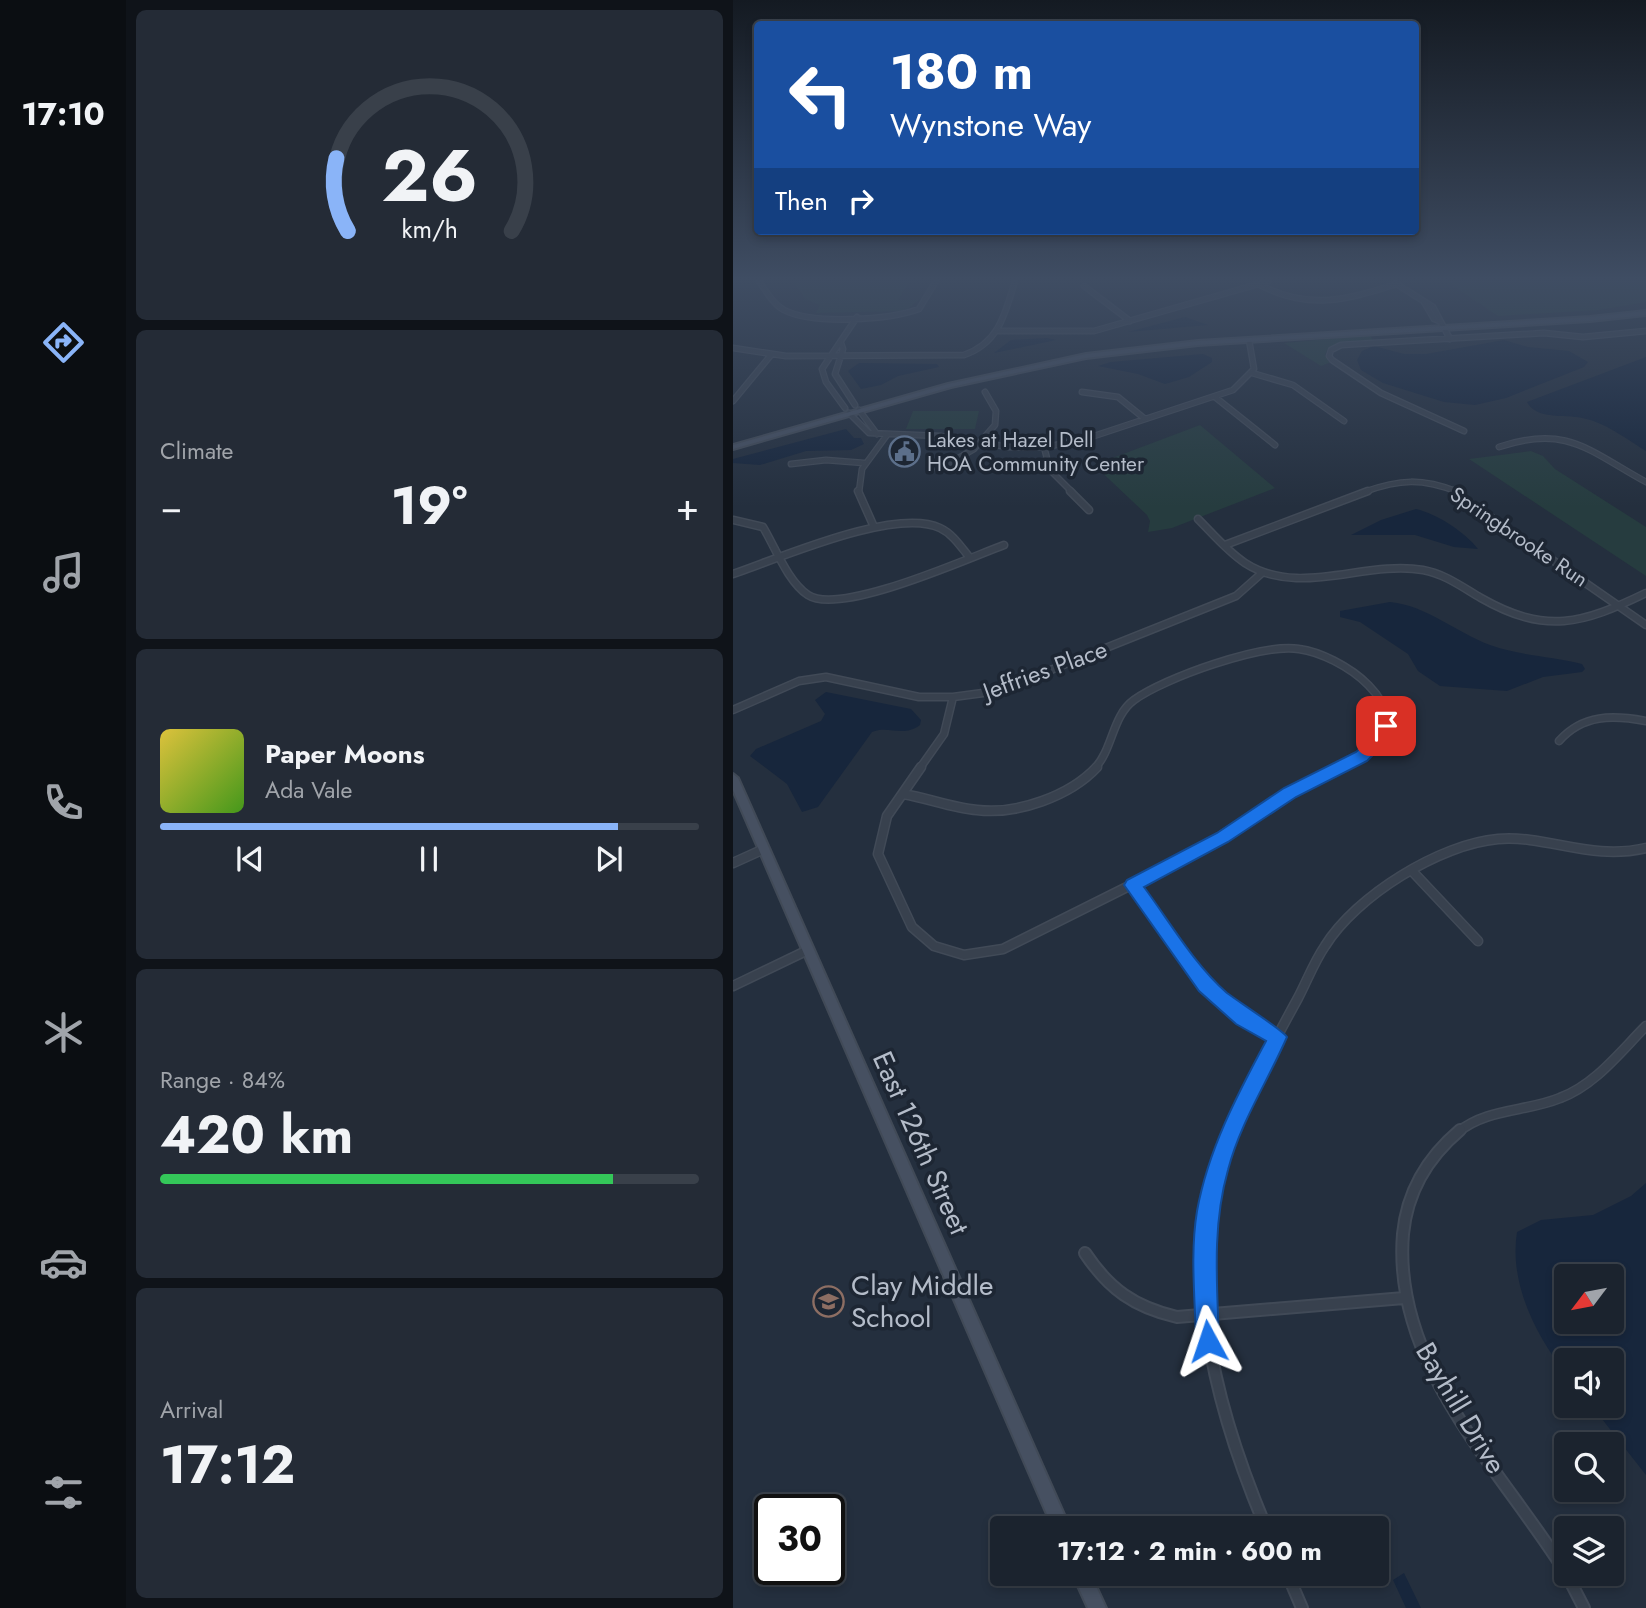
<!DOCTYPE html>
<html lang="en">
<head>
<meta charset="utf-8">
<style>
	:root { --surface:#1b232e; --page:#242b36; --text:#f1f3f6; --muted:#a0a4aa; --line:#39404a; --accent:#8ab4f8 }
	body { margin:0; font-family:Jost,sans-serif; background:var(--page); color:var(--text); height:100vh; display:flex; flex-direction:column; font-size:26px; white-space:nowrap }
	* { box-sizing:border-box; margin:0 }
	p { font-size:23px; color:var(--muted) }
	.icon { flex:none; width:38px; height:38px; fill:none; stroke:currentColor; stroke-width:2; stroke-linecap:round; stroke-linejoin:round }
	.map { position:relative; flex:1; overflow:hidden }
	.drawer { display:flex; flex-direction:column; gap:10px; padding:10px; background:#0f1319; width:607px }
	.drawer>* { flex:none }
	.banner { position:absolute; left:21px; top:21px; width:665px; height:214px; border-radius:7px; box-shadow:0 4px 10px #0003,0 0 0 2px var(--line); background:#1a4fa0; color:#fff; overflow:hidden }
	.needle { width:46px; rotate:238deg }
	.fabs { position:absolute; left:821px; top:1264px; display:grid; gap:14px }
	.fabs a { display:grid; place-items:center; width:70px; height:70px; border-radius:7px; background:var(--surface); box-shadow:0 4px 10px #0003,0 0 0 2px var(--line); font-size:35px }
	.speed { position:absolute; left:21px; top:1494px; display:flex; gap:14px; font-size:35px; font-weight:700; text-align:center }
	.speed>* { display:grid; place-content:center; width:91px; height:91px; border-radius:50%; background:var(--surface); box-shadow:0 4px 10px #0003,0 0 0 2px var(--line); line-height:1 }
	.speed .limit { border:4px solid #111; border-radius:10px; background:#fff; color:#111 }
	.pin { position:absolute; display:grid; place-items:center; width:60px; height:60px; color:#fff; margin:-30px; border-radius:14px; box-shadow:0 4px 10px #0006 }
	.me { position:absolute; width:77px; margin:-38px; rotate:355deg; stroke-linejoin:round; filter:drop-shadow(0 0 5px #0008) }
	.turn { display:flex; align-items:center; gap:24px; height:147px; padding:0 21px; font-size:32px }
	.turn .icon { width:91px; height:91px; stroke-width:2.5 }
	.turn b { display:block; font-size:49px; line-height:60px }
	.then { display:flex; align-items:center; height:66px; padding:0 21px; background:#0003; gap:14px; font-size:26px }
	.big { font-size:52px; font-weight:700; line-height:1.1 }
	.drawer .card { flex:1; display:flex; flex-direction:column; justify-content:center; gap:10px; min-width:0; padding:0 24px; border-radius:10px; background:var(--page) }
	.drawer .dial { align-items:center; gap:0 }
	.dial svg { height:182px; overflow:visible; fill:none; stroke:var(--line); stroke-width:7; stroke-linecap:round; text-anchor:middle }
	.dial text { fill:var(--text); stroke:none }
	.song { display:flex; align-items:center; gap:21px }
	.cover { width:84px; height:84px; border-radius:10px; background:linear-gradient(135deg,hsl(50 70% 55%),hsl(100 70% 35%)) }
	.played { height:7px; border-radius:4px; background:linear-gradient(90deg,var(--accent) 85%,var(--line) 85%) }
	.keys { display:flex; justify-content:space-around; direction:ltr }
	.heat { display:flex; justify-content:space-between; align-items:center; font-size:38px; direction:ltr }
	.charge { height:10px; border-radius:5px; background:linear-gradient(90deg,#34c759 84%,var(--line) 0) }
	.trip { position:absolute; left:257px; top:1516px; width:399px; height:70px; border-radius:7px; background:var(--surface); box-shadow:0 4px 10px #0003,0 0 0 2px var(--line); font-weight:700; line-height:70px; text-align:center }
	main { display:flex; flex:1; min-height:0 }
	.menu { display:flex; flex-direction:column; width:126px; justify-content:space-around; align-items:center; background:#0b0e12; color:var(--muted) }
	.menu .icon { width:49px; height:49px }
	.menu .on { color:var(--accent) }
	.menu b { font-size:32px; color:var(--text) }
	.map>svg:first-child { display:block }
</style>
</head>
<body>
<main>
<nav class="menu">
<b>17:10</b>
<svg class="icon on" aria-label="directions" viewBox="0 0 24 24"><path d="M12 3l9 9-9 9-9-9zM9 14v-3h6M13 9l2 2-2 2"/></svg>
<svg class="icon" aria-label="music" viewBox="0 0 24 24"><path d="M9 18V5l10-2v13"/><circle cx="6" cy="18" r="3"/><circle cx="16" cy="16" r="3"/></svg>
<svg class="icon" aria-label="phone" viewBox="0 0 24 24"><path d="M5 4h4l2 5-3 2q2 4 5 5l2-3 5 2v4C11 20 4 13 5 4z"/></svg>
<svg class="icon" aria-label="climate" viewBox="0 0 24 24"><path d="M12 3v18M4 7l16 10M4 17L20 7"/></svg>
<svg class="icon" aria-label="car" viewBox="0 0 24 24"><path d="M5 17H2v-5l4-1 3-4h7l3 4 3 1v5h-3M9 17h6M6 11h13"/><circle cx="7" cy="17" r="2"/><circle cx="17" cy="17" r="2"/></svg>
<svg class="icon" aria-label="filters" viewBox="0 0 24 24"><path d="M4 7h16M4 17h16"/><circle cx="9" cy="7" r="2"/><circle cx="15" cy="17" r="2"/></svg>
</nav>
<section class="drawer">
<div class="card dial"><svg viewBox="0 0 100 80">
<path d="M14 69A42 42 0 1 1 86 69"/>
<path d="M14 69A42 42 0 0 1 9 37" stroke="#8ab4f8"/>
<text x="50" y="56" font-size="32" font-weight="700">26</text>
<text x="50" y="72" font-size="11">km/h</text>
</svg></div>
<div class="card"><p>Climate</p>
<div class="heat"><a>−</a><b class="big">19°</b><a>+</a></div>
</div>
<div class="card">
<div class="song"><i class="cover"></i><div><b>Paper Moons</b><p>Ada Vale</p></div></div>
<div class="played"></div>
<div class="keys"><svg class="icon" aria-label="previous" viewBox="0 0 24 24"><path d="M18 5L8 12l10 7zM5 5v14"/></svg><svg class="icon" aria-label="pause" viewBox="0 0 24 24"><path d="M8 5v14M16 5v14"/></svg><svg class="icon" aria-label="next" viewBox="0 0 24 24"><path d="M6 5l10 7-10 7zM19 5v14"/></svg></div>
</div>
<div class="card"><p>Range · 84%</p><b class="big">420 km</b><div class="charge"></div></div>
<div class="card"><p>Arrival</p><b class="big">17:12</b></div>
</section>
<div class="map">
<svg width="913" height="1608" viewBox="0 0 913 1608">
	<rect width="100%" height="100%" fill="#242f3e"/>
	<path fill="#263c3f" d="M60,281H177L165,300H186L172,311L83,313L87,305L72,299Z
		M713,281H913V302L866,310L765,316Z
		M637,335L640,341L595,348L592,355L598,362L588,366L551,343Z
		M180,411H246L242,429H173Z
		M467,425L542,488L439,528L415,532L417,521L414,515L361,465Z
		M798,451L810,456L822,469L913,527V576L736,459Z"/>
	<path fill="#17263c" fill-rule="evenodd" d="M452,317L475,325L395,332Z
		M314,338L323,340L261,353L278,340Z
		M771,340L795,347L836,351L855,362L851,367L773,398L742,405L711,402L650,383L628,370L624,360L629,351L641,346L671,354H693Z
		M470,354L479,358V362L456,377L432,384L405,374L365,366L378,362Z
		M913,357V451C893,439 872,422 849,418C832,414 803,420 794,402Z
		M126,363L204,364L206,367L165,376L148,385L128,389L115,371Z
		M113,429L121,438H128L131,444L118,450L73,451L27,465L0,463V459Z
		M683,509C704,514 732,532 745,549L721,547L682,535H618L648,520Z
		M657,602C695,606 722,632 757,645C788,656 818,656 849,664L852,669L849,672L810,677L774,691L707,686L685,671L675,654L627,622L607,617V611Z
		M93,692L178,709L188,720L187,725C170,738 156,725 139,732L85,807L69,812L54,784L17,756L23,749L88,721L92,714L82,700Z
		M913,1183V1475L858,1405H878V1360H833V1374C802,1334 776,1283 784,1232L808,1220L860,1215L898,1196ZM833,1276H878V1321H833Z
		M671,1573L688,1608H673L660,1580Z"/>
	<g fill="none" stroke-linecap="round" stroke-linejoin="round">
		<defs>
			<path id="street-far3" d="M26,281C33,291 40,304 51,310C80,325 156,320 186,309L203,281
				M662,283L700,307L717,339
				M525,284C576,311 612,300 664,284
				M351,286L397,321
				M691,302L701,319L706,321
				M265,331H361L536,281
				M108,343L110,349L102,374L122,405
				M0,348L53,356L231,355C266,343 272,314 282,281
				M519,373L560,385L611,421
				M349,392L385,397L412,419
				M482,397L542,445
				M0,401L38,355
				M112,408L93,382L89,369L124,317
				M126,410L144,434
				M116,413L136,433L207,436L275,447H311L346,441L500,390L521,369L516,340
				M731,431L648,393L599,360L596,356L598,350L608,345L640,343L811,333L850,337L913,331
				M311,447L317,470L339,492
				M766,447C834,424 856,451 913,482
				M58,464L93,460L131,463
				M205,470L241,449L262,425L263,411L252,392
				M126,492L129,469L154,435
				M631,492C667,479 689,478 725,492"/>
			<path id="street-far2" d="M125,491L141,527
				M337,491L356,510
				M720,491L913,625
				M465,519C480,534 494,551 512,563C566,598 631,560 690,570C712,574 729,587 748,598C813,635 849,624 913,593
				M0,520L30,527C42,547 55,582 75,595C107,616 233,559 271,545
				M492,545L635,491
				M0,574C47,558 162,507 207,528C220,534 228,547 237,558
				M0,710L66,681L93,677L186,697H220L265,691L503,596L530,572
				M826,741C850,714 880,715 913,721
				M187,768L211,734L220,697
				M362,768C380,749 379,716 401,700C431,678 529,643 566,649C606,654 688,707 637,751C628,758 614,763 604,768"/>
			<path id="street-far1" d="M188,767L154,816L145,854L179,927L201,946L231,955L270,949L460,854L539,803L607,767
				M170,794C195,798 219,808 244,810C284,815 337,796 364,767
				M0,863L31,849
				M680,872L745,941
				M400,885C442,945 480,1000 545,1037
				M0,986L75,950
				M498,1132C517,1086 541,1042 565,998C574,981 581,962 592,946C623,896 707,844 765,839C816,835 857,861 913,848
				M725,1132C755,1108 793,1112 827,1098C862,1085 887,1052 913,1026"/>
			<path id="street" d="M498,1130C442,1262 480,1402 533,1528
				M727,1130C695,1157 674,1192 670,1234C659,1366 768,1469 833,1573
				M352,1253C376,1289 401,1307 444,1317L671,1298
				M554,1573L569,1608
				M833,1573L851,1608"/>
			<path id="secondary" d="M913,311V315L857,321L465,345L353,358L218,387L0,449V445L215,384L353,354L465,341L857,317Z
				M0,774L5,778L337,1528H320L0,790Z
				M339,1573H357L373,1608H355Z"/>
		</defs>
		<use href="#street-far3" stroke="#414a57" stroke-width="7"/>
		<use href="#street-far2" stroke="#414a57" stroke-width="9"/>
		<use href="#street-far1" stroke="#414a57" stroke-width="11"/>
		<use href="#street" stroke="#414a57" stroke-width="14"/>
		<use href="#secondary" stroke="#414a57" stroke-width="4"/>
		<use href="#street-far3" stroke="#38414e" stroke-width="4.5"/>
		<use href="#street-far2" stroke="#38414e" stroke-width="6"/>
		<use href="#street-far1" stroke="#38414e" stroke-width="8"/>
		<use href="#street" stroke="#38414e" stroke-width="10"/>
		<use href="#secondary" fill="#465061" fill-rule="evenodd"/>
	</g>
	<linearGradient id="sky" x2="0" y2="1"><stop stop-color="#141a22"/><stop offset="0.55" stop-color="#3f4d63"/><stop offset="1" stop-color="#3f4d63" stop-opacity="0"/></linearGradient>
	<rect width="913" height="507" fill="url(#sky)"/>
	<path fill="#1a73e8" stroke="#114b97" stroke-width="2" d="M653,720L661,726L654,741L634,761L563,797L495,842L411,887C437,922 461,964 494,993C506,1002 551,1031 554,1037C535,1081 507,1123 495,1170C479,1226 484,1283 486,1341L483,1349L475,1352L466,1349L463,1341C462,1298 457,1253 464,1211C475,1150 504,1095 533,1041L503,1024L466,991L391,885L394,880L484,833L551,788L623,752L643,734L648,722Z"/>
	<defs>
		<symbol id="civic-ring" viewBox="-11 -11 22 22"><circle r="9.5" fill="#1d2633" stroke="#5c6f8a" stroke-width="1.5"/><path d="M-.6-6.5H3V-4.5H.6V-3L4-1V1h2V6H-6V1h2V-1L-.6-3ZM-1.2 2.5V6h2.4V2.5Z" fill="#5c6f8a"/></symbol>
		<symbol id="school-ring" viewBox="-11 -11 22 22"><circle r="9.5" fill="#1d2633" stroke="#8d6e63" stroke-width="1.5"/><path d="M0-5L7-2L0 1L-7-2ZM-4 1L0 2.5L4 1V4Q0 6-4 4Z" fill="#8d6e63"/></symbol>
	</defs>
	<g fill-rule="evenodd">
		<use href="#civic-ring" x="154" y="434" width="35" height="35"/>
		<use href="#school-ring" x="78" y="1284" width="35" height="35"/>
	</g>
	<g text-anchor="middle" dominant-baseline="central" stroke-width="7" stroke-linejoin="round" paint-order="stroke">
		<g font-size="21" fill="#b4bcc9" stroke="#1d2633" text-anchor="start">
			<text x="194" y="440">Lakes at Hazel Dell<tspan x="194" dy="24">HOA Community Center</tspan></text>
		</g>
		<g font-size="21" fill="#b4bcc9" stroke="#1d2633">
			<text transform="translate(786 537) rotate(34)">Springbrooke Run</text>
		</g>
		<g font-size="24" fill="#b4bcc9" stroke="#1d2633">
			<text transform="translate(312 670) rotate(-20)">Jeffries Place</text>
		</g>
		<g font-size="28" fill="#b4bcc9" stroke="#1d2633">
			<text transform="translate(188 1143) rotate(66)">East 126th Street</text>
			<text transform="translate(728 1408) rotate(59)">Bayhill Drive</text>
		</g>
		<g font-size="28" fill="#b4bcc9" stroke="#1d2633" text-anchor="start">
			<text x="118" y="1285">Clay Middle<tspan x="118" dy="32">School</tspan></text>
		</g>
	</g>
</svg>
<div class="fabs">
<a><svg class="needle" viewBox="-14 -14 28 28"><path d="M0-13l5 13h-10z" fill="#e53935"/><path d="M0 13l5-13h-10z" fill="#a0a4aa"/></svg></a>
<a><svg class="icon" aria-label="sound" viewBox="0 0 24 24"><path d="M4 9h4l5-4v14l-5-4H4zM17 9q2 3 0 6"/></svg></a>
<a><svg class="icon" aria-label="search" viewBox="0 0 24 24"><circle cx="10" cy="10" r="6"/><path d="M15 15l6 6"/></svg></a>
<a><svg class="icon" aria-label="layers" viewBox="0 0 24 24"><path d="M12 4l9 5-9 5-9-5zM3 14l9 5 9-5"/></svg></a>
</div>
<div class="speed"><div class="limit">30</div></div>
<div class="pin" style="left:653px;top:726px;background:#d93025"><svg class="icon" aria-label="arrive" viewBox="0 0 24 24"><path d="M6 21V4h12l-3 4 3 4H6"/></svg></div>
<svg class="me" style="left:475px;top:1341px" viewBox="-20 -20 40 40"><path d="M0-17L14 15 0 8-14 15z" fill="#1a73e8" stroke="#fff" stroke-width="4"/></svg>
<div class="trip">17:12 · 2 min · 600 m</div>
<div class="banner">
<div class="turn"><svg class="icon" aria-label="left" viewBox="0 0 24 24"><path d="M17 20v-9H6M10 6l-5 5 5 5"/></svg><div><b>180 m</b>Wynstone Way</div></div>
<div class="then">Then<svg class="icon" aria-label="right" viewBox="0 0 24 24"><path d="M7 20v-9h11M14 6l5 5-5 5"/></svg></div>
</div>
</div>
</main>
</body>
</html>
